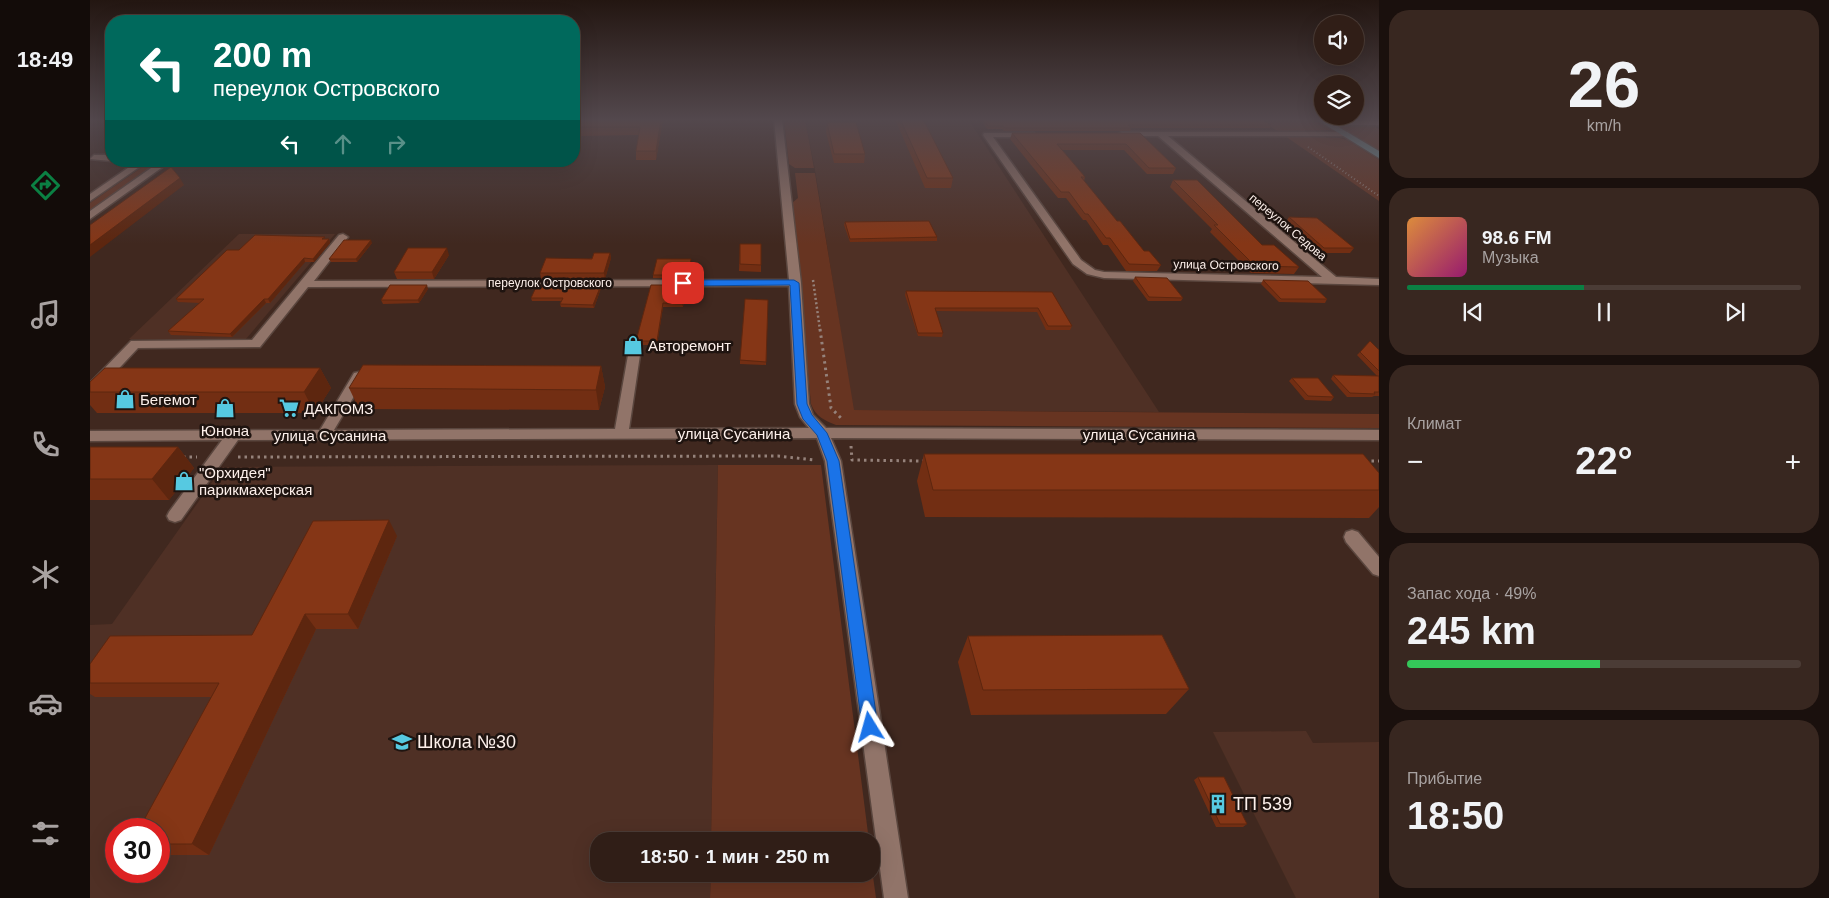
<!DOCTYPE html>
<html lang="ru">
<head>
<meta charset="utf-8">
<style>
	:root { --surface:#301e17; --page:#382720; --text:#f1f3f6; --muted:#a8a2a1; --line:#4b3c36; --accent:#0b8043 }
	body { margin:0; font-family:Arial,sans-serif; background:var(--page); color:var(--text); height:100vh; display:flex; flex-direction:column; font-size:19px; white-space:nowrap }
	* { box-sizing:border-box; margin:0 }
	p { font-size:16px; color:var(--muted) }
	.icon { flex:none; width:28px; height:28px; fill:none; stroke:currentColor; stroke-width:2; stroke-linecap:round; stroke-linejoin:round }
	.map { position:relative; flex:1; overflow:hidden }
	.drawer { display:flex; flex-direction:column; gap:10px; padding:10px; background:#1a100d; width:450px }
	.drawer>* { flex:none }
	.banner { position:absolute; left:15px; top:15px; width:475px; height:152px; border-radius:20px; box-shadow:0 5px 20px #0002,0 0 0 1px var(--line); background:#00695c; color:#fff; overflow:hidden }
	.fabs { position:absolute; left:1224px; top:15px; display:grid; gap:10px }
	.fabs a { display:grid; place-items:center; width:50px; height:50px; border-radius:50%; background:var(--surface); box-shadow:0 5px 20px #0002,0 0 0 1px var(--line); font-size:25px }
	.speed { position:absolute; left:15px; top:818px; display:flex; gap:10px; font-size:25px; font-weight:700; text-align:center }
	.speed>* { display:grid; place-content:center; width:65px; height:65px; border-radius:50%; background:var(--surface); box-shadow:0 5px 20px #0002,0 0 0 1px var(--line); line-height:1 }
	.speed .limit { border:8px solid #d22; background:#fff; color:#111 }
	.pin { position:absolute; display:grid; place-items:center; width:42px; height:42px; color:#fff; margin:-21px; border-radius:10px; box-shadow:0 2px 8px #0006 }
	.me { position:absolute; width:55px; margin:-28px; rotate:352deg; stroke-linejoin:round; filter:drop-shadow(0 0 4px #0008) }
	.turn { display:flex; align-items:center; gap:18px; height:105px; padding:0 25px; font-size:22px }
	.turn .icon { width:65px; height:65px; stroke-width:2.5 }
	.turn b { display:block; font-size:35px; line-height:42px }
	.lanes { display:flex; align-items:center; height:48px; padding:0 25px; background:#0003; justify-content:center; gap:25px; direction:ltr }
	.lanes .off { opacity:.35 }
	.big { font-size:38px; font-weight:700; line-height:1.1 }
	.drawer .tile { flex:1; display:flex; flex-direction:column; justify-content:center; gap:8px; min-width:0; padding:0 18px; border-radius:20px; background:var(--page) }
	.drawer .dial { align-items:center; gap:0 }
	.dial b { font-size:65px; line-height:1 }
	.song { display:flex; align-items:center; gap:15px }
	.cover { width:60px; height:60px; border-radius:8px; background:linear-gradient(135deg,hsl(30 70% 55%),hsl(320 70% 35%)) }
	.played { height:5px; border-radius:2px; background:linear-gradient(90deg,var(--accent) 45%,var(--line) 45%) }
	.keys { display:flex; justify-content:space-around; direction:ltr }
	.heat { display:flex; justify-content:space-between; align-items:center; font-size:28px; direction:ltr }
	.charge { height:8px; border-radius:4px; background:linear-gradient(90deg,#34c759 49%,var(--line) 0) }
	.trip { position:absolute; left:500px; top:832px; width:290px; height:50px; border-radius:20px; background:var(--surface); box-shadow:0 5px 20px #0002,0 0 0 1px var(--line); font-weight:700; line-height:50px; text-align:center }
	main { display:flex; flex:1; min-height:0 }
	.dock { display:flex; flex-direction:column; width:90px; justify-content:space-around; align-items:center; background:#130c09; color:var(--muted) }
	.dock .icon { width:35px; height:35px }
	.dock .on { color:var(--accent) }
	.dock b { font-size:22px; color:var(--text) }
	.map>svg:first-child { display:block }
</style>
</head>
<body>
<main>
<nav class="dock">
<b>18:49</b>
<svg class="icon on" aria-label="directions" viewBox="0 0 24 24"><path d="M12 3l9 9-9 9-9-9zM9 14v-3h6M13 9l2 2-2 2"/></svg>
<svg class="icon" aria-label="music" viewBox="0 0 24 24"><path d="M9 18V5l10-2v13"/><circle cx="6" cy="18" r="3"/><circle cx="16" cy="16" r="3"/></svg>
<svg class="icon" aria-label="phone" viewBox="0 0 24 24"><path d="M5 4h4l2 5-3 2q2 4 5 5l2-3 5 2v4C11 20 4 13 5 4z"/></svg>
<svg class="icon" aria-label="climate" viewBox="0 0 24 24"><path d="M12 3v18M4 7l16 10M4 17L20 7"/></svg>
<svg class="icon" aria-label="car" viewBox="0 0 24 24"><path d="M5 17H2v-5l4-1 3-4h7l3 4 3 1v5h-3M9 17h6M6 11h13"/><circle cx="7" cy="17" r="2"/><circle cx="17" cy="17" r="2"/></svg>
<svg class="icon" aria-label="filters" viewBox="0 0 24 24"><path d="M4 7h16M4 17h16"/><circle cx="9" cy="7" r="2"/><circle cx="15" cy="17" r="2"/></svg>
</nav>
<div class="map">
<svg width="1289" height="898" viewBox="0 0 1289 898">
	<rect width="100%" height="100%" fill="#40281f"/>
	<path fill="#4f3025" fill-rule="evenodd" d="M715,119H878L1069,412L763,410L725,170Z
		M149,234H245L156,339H39Z
		M628,465L621,841H509V874H621L620,898H0V625L22,624L133,467ZM26,829H69V871H26Z
		M1216,731L1223,743L1289,742V898H1206L1123,732Z"/>
	<path fill="#673421" d="M694,119H715L724,168H705L699,164Z
		M1169,119H1223L1241,130L1189,132Z
		M1282,125L1289,129V151L1252,128L1256,126Z
		M1195,136L1250,138L1257,140L1289,160V201Z
		M61,161H72L0,212V203Z
		M705,173H725L764,410L1289,414V428L746,425C734,420 726,417 721,404L702,203L708,198Z
		M628,465H731L779,841H621Z
		M781,862L786,898H620L621,874H781Z"/>
	<g fill="none" stroke-linecap="round" stroke-linejoin="round">
		<defs>
			<path id="minor" d="M684,119H692L711,283L719,404L723,415L736,428L1289,430V440L741,438L751,461L818,898H794L735,461L727,438L148,440L91,520L85,522L79,520L77,516L79,512L132,440L0,441V431L230,430L264,373L269,372L276,376L244,430L525,429L538,355L544,351L550,355L539,429L719,428L710,417L705,404L699,286L218,287L170,347L48,348L5,394L0,395V383L41,341L162,340L249,235L253,234L258,237L224,281L699,280Z
				M1237,121H1289V125H1234V121Z
				M1032,132H1258L1259,134L1255,136H1078L1246,277L1289,279V285L1014,278L997,274L983,264L893,135L894,133H944L945,135L941,137H903L991,260L1005,270L1014,272L1232,277L1068,136H1029L1028,134Z
				M21,155V161L0,159L4,155Z
				M48,161H58L0,201V194Z
				M71,161H81L0,219V211Z
				M1262,530L1268,532L1289,557V576L1283,574L1256,542L1254,537L1256,532Z"/>
			<path id="major" d="M1226,119H1235L1289,151V158Z"/>
		</defs>
		<use href="#minor" stroke="#5a463e" stroke-width="3"/>
		<use href="#major" stroke="#5a463e" stroke-width="3"/>
		<path stroke="#95827b" stroke-width="2" stroke-dasharray="1 2.5" stroke-linecap="butt" d="M1218,147L1289,196"/>
		<path stroke="#95827b" stroke-width="2.5" stroke-dasharray="2 2.5" stroke-linecap="butt" d="M723,280L730,330"/>
		<path stroke="#95827b" stroke-width="3" stroke-dasharray="2.5 4" stroke-linecap="butt" d="M730,329L741,408L751,418
			M761,446L762,460L834,461
			M93,457H107
			M148,457L688,456L724,460
			M1275,461H1289"/>
		<use href="#minor" fill="#917469" fill-rule="evenodd"/>
		<use href="#major" fill="#6a98a0" fill-rule="evenodd"/>
	</g>
	<path fill="#722e13" d="M484,119H573L566,160H546V151L549,135L484,136Z
		M805,119H833L863,178L861,188H835Z
		M891,119H1171L1181,125L1180,128H1041L1040,131H914L912,129H897Z
		M739,122L775,154L774,163H744L736,132L737,123H739Z
		M922,133H1050L1086,168L1083,174H1057L1034,150H972L995,177L994,181L1027,221L1054,251L1071,265L1067,271H1036L1018,245H1013L996,220H993L976,198H968L920,139Z
		M1083,180L1172,245L1209,267L1204,274L1161,273L1120,232L1122,229L1080,187Z
		M1199,217L1264,248L1260,253H1231L1196,222Z
		M755,222L847,237V241L760,242L754,225Z
		M236,239H239L240,243L224,262H215L180,303H176L142,337L81,335L78,331L110,303L88,302L86,299L149,250Z
		M282,243L267,262H241L239,259Z
		M650,244H671V272L649,271Z
		M520,253L521,258L515,279H451L450,273Z
		M359,255L344,279H307L304,272Z
		M601,259V263L598,278H563V275Z
		M1045,277L1093,298L1091,301H1058L1043,281Z
		M1173,280L1237,299L1235,303L1189,302L1171,284Z
		M561,285H596V288L593,307H573L567,345H546V341Z
		M511,288L504,308L471,307L470,304L471,301H442L441,298Z
		M338,289L329,303L293,304L291,300Z
		M816,291L962,292L982,326L980,330H956L947,312L846,311L853,333L852,337L828,336L815,295Z
		M678,300L676,365L650,364V360Z
		M1289,350V396H1284L1282,397H1257L1241,379L1243,375L1287,376L1267,355L1270,352Z
		M511,366L515,387L509,410L269,409L259,388Z
		M230,368L241,388L225,413H7L0,405V382Z
		M1202,378L1244,397L1241,401L1215,400L1199,381Z
		M0,447H88L104,468L79,500H0Z
		M834,454L1289,473V507L1279,518L835,517L827,481Z
		M307,536L268,629H226L119,855H69V829L121,697H5L0,694V664L162,635Z
		M878,636L1099,689L1076,714L881,715L868,662Z
		M1108,777L1157,824L1153,827H1126L1104,780Z"/>
	<path fill="#5d260f" d="M571,119H573L566,160V151Z
		M90,178L94,185L0,257V245Z
		M239,239L240,243L224,262L223,259Z
		M281,240L282,243L267,262L266,259Z
		M357,248L359,255L344,279L342,272Z
		M520,253L521,258L515,279L514,273Z
		M214,258L215,262L180,303L178,299Z
		M337,285L338,289L329,303L328,300Z
		M511,285V288L504,308L503,305Z
		M596,285V288L593,307L592,304Z
		M174,299L176,303L142,337L140,334Z
		M573,303V307L567,345V341Z
		M511,366L515,387L509,410L506,390Z
		M230,368L241,388L225,413L214,392Z
		M88,447L104,468L79,500L62,479Z
		M299,520L307,536L268,629L258,614Z
		M215,614L226,629L119,855L102,844Z"/>
	<path fill="#853616" stroke="#5d260f" d="M484,119H571L566,151H546L550,127H484Z
		M810,119H833L863,178H837Z
		M893,119H1171L1181,125H1038L1041,128H915L913,126H898Z
		M739,122H766L775,154H744L737,123H740Z
		M922,133H1050L1086,168H1059L1036,144H967L995,177H991L1027,221H1030L1054,251H1059L1071,265L1039,264L1020,238H1016L998,214H995L979,192H971Z
		M81,167L90,178L0,245V225Z
		M1083,180H1107L1172,245H1184L1209,267L1165,266L1124,225H1128Z
		M1199,217L1227,218L1264,248H1234Z
		M839,221L847,237L760,239L755,222Z
		M165,235L235,237L232,239H239L223,259L214,258L178,299H174L140,334L78,331L114,299H86L137,250H149Z
		M254,240H281L266,259H239Z
		M650,244H671V265L650,264Z
		M318,248H357L342,272H304Z
		M504,253H520L514,273H450L456,258L502,259Z
		M567,259H601L598,275H563Z
		M1045,277L1077,278L1093,298L1059,297Z
		M1173,280L1218,281L1237,299H1191Z
		M300,285H337L328,300H291Z
		M447,285H511L503,305L470,304L473,298H441Z
		M561,285H596L592,304L573,303L567,341H546Z
		M816,291L962,292L982,326H958L948,308H845L853,333H828Z
		M655,299L678,300L676,362L650,360Z
		M1280,341L1289,350V371L1270,352Z
		M273,365L511,366L506,390L259,388Z
		M15,368H230L214,392H0V382Z
		M1243,375L1289,376V392H1284L1285,394L1260,393Z
		M1202,378H1228L1244,397L1218,396Z
		M0,447H88L62,479H0Z
		M834,454H1273L1289,473V490H843Z
		M299,520L258,614H215L102,844H69V829H49L129,683H0V664L20,636L162,635L223,521Z
		M1072,635L1099,689L893,690L878,636Z
		M1108,777H1134L1157,824H1130Z"/>
	<linearGradient id="sky" x2="0" y2="1"><stop stop-color="#231611"/><stop offset="0.49" stop-color="#53484d"/><stop offset="1" stop-color="#53484d" stop-opacity="0"/></linearGradient>
	<rect width="1289" height="244" fill="url(#sky)"/>
	<path fill="#1a73e8" stroke="#114b97" d="M704,280L709,283L717,404L722,415L737,433L749,461L788,727L786,733L780,735L774,733L772,727L737,461L727,435L713,419L707,404L700,285L593,286L589,283L593,280Z"/>
	<defs>
		<symbol id="shop-bare" viewBox="-9 -9 18 18"><path d="M-5-2.5h2.3a2.7 3.5 0 0 1 5.4 0H5L5.5 6h-11ZM-1.5-2.5h3a1.5 2.3 0 0 0-3 0Z" fill="#56c9e1" stroke="#1f1410" stroke-width="2.5" paint-order="stroke"/></symbol>
		<symbol id="supermarket-bare" viewBox="-9 -9 18 18"><path d="M-6-5.5h2.5l.6 2H6L4.5 2H-2.5L-4.4-4H-6ZM-1.5 3.2a1.3 1.3 0 1 0 .1 0ZM3 3.2a1.3 1.3 0 1 0 .1 0Z" fill="#56c9e1" stroke="#1f1410" stroke-width="2.5" paint-order="stroke"/></symbol>
		<symbol id="school-bare" viewBox="-9 -9 18 18"><path d="M0-5L7-2L0 1L-7-2ZM-4 1L0 2.5L4 1V4Q0 6-4 4Z" fill="#56c9e1" stroke="#1f1410" stroke-width="2.5" paint-order="stroke"/></symbol>
		<symbol id="building-bare" viewBox="-9 -9 18 18"><path d="M-4-6H4V6H1V3H-1V6H-4ZM-2.5-4.3h1.7v1.8h-1.7ZM.8-4.3h1.7v1.8H.8ZM-2.5-1h1.7V.8h-1.7ZM.8-1h1.7V.8H.8Z" fill="#56c9e1" stroke="#1f1410" stroke-width="2.5" paint-order="stroke"/></symbol>
	</defs>
	<g fill-rule="evenodd">
		<use href="#shop-bare" x="529" y="331" width="28" height="28"/>
		<use href="#shop-bare" x="21" y="385" width="28" height="28"/>
		<use href="#shop-bare" x="121" y="394" width="28" height="28"/>
		<use href="#supermarket-bare" x="185" y="394" width="28" height="28"/>
		<use href="#shop-bare" x="80" y="467" width="28" height="28"/>
		<use href="#school-bare" x="298" y="728" width="28" height="28"/>
		<use href="#building-bare" x="1114" y="790" width="28" height="28"/>
	</g>
	<g text-anchor="middle" dominant-baseline="central" stroke-width="5" stroke-linejoin="round" paint-order="stroke">
		<g font-size="12" fill="#fdf0eb" stroke="#1f1410">
			<text transform="translate(1198 227) rotate(40)">переулок Седова</text>
			<text transform="translate(1136 265) rotate(1)">улица Островского</text>
			<text x="460" y="283">переулок Островского</text>
		</g>
		<g font-size="15" fill="#fdf0eb" stroke="#1f1410" text-anchor="start">
			<text x="558" y="345">Авторемонт</text>
			<text x="50" y="399">Бегемот</text>
			<text x="214" y="408">ДАКГОМЗ</text>
			<text x="135" y="430" text-anchor="middle">Юнона</text>
			<text x="109" y="472">"Орхидея"<tspan x="109" dy="17">парикмахерская</tspan></text>
		</g>
		<g font-size="15" fill="#fdf0eb" stroke="#1f1410">
			<text x="644" y="433">улица Сусанина</text>
			<text x="1049" y="434">улица Сусанина</text>
			<text x="240" y="435">улица Сусанина</text>
		</g>
		<g font-size="18" fill="#fdf0eb" stroke="#1f1410" text-anchor="start">
			<text x="327" y="742">Школа №30</text>
			<text x="1143" y="804">ТП 539</text>
		</g>
	</g>
</svg>
<div class="fabs">
<a><svg class="icon" aria-label="sound" viewBox="0 0 24 24"><path d="M4 9h4l5-4v14l-5-4H4zM17 9q2 3 0 6"/></svg></a>
<a><svg class="icon" aria-label="layers" viewBox="0 0 24 24"><path d="M12 4l9 5-9 5-9-5zM3 14l9 5 9-5"/></svg></a>
</div>
<div class="speed"><div class="limit">30</div></div>
<div class="pin" style="left:593px;top:283px;background:#d93025"><svg class="icon" aria-label="arrive" viewBox="0 0 24 24"><path d="M6 21V4h12l-3 4 3 4H6"/></svg></div>
<svg class="me" style="left:780px;top:727px" viewBox="-20 -20 40 40"><path d="M0-17L14 15 0 8-14 15z" fill="#1a73e8" stroke="#fff" stroke-width="4"/></svg>
<div class="trip">18:50 · 1 мин · 250 m</div>
<div class="banner">
<div class="turn"><svg class="icon" aria-label="left" viewBox="0 0 24 24"><path d="M17 20v-9H6M10 6l-5 5 5 5"/></svg><div><b>200 m</b>переулок Островского</div></div>
<div class="lanes"><svg class="icon" aria-label="left" viewBox="0 0 24 24"><path d="M17 20v-9H6M10 6l-5 5 5 5"/></svg><svg class="icon off" aria-label="ahead" viewBox="0 0 24 24"><path d="M12 20V5M6 11l6-6 6 6"/></svg><svg class="icon off" aria-label="right" viewBox="0 0 24 24"><path d="M7 20v-9h11M14 6l5 5-5 5"/></svg></div>
</div>
</div>
<section class="drawer">
<div class="tile dial"><b>26</b><p>km/h</p></div>
<div class="tile">
<div class="song"><i class="cover"></i><div><b>98.6 FM</b><p>Музыка</p></div></div>
<div class="played"></div>
<div class="keys"><svg class="icon" aria-label="previous" viewBox="0 0 24 24"><path d="M18 5L8 12l10 7zM5 5v14"/></svg><svg class="icon" aria-label="pause" viewBox="0 0 24 24"><path d="M8 5v14M16 5v14"/></svg><svg class="icon" aria-label="next" viewBox="0 0 24 24"><path d="M6 5l10 7-10 7zM19 5v14"/></svg></div>
</div>
<div class="tile"><p>Климат</p>
<div class="heat"><a>−</a><b class="big">22°</b><a>+</a></div>
</div>
<div class="tile"><p>Запас хода · 49%</p><b class="big">245 km</b><div class="charge"></div></div>
<div class="tile"><p>Прибытие</p><b class="big">18:50</b></div>
</section>
</main>
</body>
</html>
